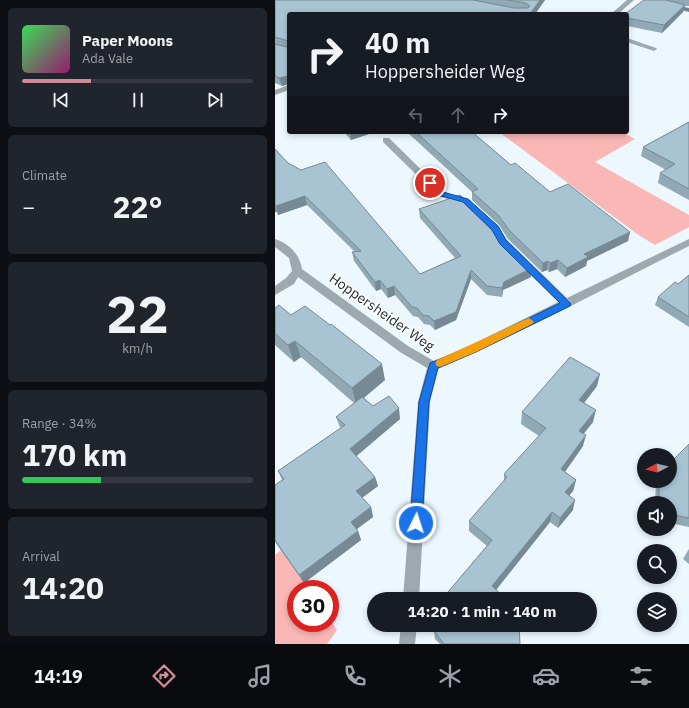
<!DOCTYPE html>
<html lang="en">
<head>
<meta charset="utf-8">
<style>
	:root { --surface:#171b24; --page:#20242c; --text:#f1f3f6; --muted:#9ea1a6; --line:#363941; --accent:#cf8c99 }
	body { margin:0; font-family:"IBM Plex Sans",sans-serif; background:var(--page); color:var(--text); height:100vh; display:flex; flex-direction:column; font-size:15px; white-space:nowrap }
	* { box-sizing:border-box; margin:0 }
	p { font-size:13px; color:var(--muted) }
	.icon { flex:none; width:22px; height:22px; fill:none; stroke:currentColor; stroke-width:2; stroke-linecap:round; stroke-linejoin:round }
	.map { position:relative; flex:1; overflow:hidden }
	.drawer { display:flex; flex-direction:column; gap:8px; padding:8px; background:#0d0f14; width:275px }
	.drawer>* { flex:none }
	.top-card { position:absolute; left:12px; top:12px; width:342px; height:122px; border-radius:4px; box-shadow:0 2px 6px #0003; background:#171b24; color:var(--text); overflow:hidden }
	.needle { width:26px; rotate:263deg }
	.buttons { position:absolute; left:362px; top:448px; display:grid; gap:8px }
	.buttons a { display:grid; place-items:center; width:40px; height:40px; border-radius:50%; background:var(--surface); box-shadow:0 2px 6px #0003; font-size:20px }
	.speed { position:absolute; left:12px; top:580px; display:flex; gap:8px; font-size:20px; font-weight:700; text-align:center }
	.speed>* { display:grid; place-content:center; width:52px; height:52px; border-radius:50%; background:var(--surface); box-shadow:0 2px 6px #0003; line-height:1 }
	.speed .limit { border:6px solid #d22; background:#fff; color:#111 }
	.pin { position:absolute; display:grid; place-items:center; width:34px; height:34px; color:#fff; margin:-17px; border:2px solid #fff; border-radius:50%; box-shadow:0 1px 4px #0007 }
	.me { position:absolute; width:44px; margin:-22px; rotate:4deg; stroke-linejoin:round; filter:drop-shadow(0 0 3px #0008) }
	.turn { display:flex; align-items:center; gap:14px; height:84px; padding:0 12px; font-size:18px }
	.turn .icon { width:52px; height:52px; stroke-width:2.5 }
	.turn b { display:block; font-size:28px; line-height:34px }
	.lanes { display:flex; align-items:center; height:38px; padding:0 12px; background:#0003; justify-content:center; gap:20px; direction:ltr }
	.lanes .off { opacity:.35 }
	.big { font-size:30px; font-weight:800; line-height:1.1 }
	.drawer .card { flex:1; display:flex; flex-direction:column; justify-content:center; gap:6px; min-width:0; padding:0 14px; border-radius:6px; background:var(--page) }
	.drawer .dial { align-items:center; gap:0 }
	.dial b { font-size:52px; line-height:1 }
	.song { display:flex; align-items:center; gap:12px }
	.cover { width:48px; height:48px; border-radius:6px; background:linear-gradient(135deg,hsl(130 70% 55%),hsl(320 70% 35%)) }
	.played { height:4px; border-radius:2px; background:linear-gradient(90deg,var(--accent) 30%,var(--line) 30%) }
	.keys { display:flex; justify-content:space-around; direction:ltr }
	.heat { display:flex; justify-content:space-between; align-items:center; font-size:22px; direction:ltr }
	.charge { height:6px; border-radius:3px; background:linear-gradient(90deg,#34c759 34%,var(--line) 0) }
	.trip { position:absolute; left:92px; top:592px; width:230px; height:40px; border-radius:20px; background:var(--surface); box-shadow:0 2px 6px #0003; font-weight:800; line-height:40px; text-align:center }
	.menu { display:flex; height:64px; justify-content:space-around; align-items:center; background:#090b0e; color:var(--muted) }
	.menu .icon { width:28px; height:28px }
	.menu .current { color:var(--accent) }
	.menu b { font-size:18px; color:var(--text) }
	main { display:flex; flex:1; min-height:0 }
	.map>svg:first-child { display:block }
</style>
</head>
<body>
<main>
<section class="drawer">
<div class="card">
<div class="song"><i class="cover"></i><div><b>Paper Moons</b><p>Ada Vale</p></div></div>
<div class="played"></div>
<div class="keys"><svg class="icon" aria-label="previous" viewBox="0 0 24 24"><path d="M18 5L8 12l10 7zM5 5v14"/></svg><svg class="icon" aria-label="pause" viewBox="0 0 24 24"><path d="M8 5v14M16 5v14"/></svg><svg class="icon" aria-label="next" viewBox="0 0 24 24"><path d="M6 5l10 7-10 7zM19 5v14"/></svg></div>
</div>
<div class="card"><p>Climate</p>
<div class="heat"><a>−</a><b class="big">22°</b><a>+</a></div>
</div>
<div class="card dial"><b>22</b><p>km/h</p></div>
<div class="card"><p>Range · 34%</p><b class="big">170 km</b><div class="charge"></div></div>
<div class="card"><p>Arrival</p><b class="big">14:20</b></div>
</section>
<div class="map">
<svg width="414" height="644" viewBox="0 0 414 644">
	<rect width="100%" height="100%" fill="#ecf8fe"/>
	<path fill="#f9b7b5" d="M224,132H347L360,139L320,162L414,215V227L380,245L365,236Z
		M6,550L34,589H21V623H55V620L62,630L52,644H0V555Z"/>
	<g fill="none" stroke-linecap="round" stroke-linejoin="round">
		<path fill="#9da9af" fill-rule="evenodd" d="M352,0H359L343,14H336Z
			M352,38L381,48L382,49L379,51L352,42Z
			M14,85V90L0,95V90Z
			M108,138H114L169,192L195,200L197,202L195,204L192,205L163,196L108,142Z
			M206,212L209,213L223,226L232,240L292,298L414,239V246C330,288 249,332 163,369L155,402L144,599H128L143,402L152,368L125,352L23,277L19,284L0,295V286L11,278L17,271L14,258L0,247V239C14,243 25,255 27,269L133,346L159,361L194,346L283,302L225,244L216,230L201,215Z
			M126,625H142L140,644H124Z"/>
		<path fill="#72838d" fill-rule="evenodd" d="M367,0H378L414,8V12Z"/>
	</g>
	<path fill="#90a9b5" d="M0,0H270L260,14H14V85V84L7,86L0,83Z
		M369,0H414V6H410L408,12L387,33L352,26V14Z
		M414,122V200L383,183L385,173L391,170L366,156L368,147Z
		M69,132H100L76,140Z
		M132,132H197L236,165L275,192L355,232L353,241L312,261L311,266L290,277L282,269L274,272L272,270L267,272L233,239L224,225L197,200V192Z
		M0,149L13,163L145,274L180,258L145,218L144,209L224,236L256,277L228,290L227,297L212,295L196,279L181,320L160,330L155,325L149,324L143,317L138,316L120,295L113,298L106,289L101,291L79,261L77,252H80L32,205L3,215L2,212H0Z
		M414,275V327L380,305L383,297L403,284Z
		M0,308L16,315L110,380L89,398L98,406L125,419L81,456L100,477L103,486L87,498L96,507L98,517L82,529L83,531L86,540L29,583L0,542V485L7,480L3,471L66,428L65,427L61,417L79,403L26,357L19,362L0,345Z
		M322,386L309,403L318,422L309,433L308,446L290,472L301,480L298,491L294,495L298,510L283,528L275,522L221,590L167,599L212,546L194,531V521L229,482V474L264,436L246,424L247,412Z
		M414,444V527L395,523V503H380L381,481H395Z
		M414,549V564L408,559Z
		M159,631L245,644H165L160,639Z"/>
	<path fill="#768994" d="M265,0H270L260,14H255Z
		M410,5L408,12L387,33L389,25Z
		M13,76L14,84L7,86L4,78Z
		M75,132H100L76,140Z
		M30,196L32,205L3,215L1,206Z
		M0,206L2,212H0Z
		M355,232L353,241L312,261L311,266L290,277L292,268L309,254Z
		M283,260L282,269L274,272L275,263Z
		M273,261L272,270L267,272L268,263Z
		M257,268L256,277L228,290L227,297V288L229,282Z
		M196,270V279L181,320L160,330L159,321Z
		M105,280L106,289L101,291L100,282Z
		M119,286L120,295L113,298L112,289Z
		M20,341L26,357L19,362L13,345Z
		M107,364L110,380L81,404L77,388Z
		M325,374L322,386L302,412L304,400Z
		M124,408L125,419L78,459L75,449Z
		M321,410L318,422L302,442L304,431Z
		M311,435L308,446L284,480L286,469Z
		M100,477L103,486L84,500L81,491Z
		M301,480L298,491L288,503L290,492Z
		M300,500L298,510L283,528L285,518Z
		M96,507L98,517L79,531L76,522Z
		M277,512L275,522L217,595V586Z
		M83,531L86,540L29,583L24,575Z"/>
	<path fill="#a8c4d3" stroke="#768994" d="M0,0H198L239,8H253L255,6L251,3L232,0H265L255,14H14V83L13,82V76L4,78L0,76V44L12,47L14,46L13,41L0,37Z
		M369,0H391L410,5L389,25L352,18V14H350Z
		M414,122V189L385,173L400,164L368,147Z
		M141,132H197L236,165L240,163L275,192L293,184L355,232L309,254L313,257L292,268L283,260L275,263L273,261L268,263L234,230L224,216L197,192L203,189Z
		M0,149L13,163L26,170L50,162L145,274L186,256L144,209L185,195L215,222L224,236L257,268L229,282L227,288L212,286L196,270L181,312L159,321L154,316L148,315L142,308L137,307L119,286L112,289L105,280L100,282L77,252L86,251L30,196L1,206L0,205Z
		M414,275V317L383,297L400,282L403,284Z
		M4,305L16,315L30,306L55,325L56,324L107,364L77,388L20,341L13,345L0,334V308Z
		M295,357L325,374L304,400L321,410L304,431L311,435L286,469L301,480L290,492L300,500L285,518L277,512L217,586L231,599H167L217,540L194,521L232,477L229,474L271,428L247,412Z
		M114,396L124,408L75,449L100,477L81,491L96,507L76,522L83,531L24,575L0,540V485L9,479L3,471L70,425L61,417L87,397L98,406Z
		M414,444V518L395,514V503H384V481H395V463Z
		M164,625H244L245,644H169L159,631Z"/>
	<path fill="#1a73e8" stroke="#114b97" d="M152,181H157L168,192L193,199L223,226L231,240L296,304L295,306L201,352L163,368L154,402L147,523L145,527L141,529L137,527L135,523L144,402L155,363L195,347L285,303L225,244L217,230L188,202L163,195L152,184Z"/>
	<path fill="#f59e0b" d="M254,318L259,322L257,324L201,352L165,367L162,366L160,363L162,360Z"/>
	<g text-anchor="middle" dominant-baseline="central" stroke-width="3" stroke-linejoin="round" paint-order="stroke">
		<g font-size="14" fill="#1b262b" stroke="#fff">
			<text transform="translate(107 312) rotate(35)">Hoppersheider Weg</text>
		</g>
	</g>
</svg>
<div class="buttons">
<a><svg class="needle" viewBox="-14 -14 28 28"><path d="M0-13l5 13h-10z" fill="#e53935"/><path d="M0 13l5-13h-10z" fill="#9ea1a6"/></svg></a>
<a><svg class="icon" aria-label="sound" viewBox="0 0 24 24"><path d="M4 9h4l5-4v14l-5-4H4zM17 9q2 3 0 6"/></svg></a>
<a><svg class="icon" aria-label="search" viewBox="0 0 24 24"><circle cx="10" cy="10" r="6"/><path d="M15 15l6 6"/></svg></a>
<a><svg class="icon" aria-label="layers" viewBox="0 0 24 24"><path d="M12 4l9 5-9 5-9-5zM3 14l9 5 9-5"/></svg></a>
</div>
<div class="speed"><div class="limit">30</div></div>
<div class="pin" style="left:155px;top:183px;background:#d93025"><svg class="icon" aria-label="arrive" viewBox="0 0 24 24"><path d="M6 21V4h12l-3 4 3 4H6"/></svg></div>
<svg class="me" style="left:141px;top:523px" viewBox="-20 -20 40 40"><circle r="17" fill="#1a73e8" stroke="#fff" stroke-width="3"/><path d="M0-11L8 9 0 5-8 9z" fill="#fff"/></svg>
<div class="trip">14:20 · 1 min · 140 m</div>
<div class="top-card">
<div class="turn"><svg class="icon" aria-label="right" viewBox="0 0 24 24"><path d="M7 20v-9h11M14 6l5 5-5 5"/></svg><div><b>40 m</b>Hoppersheider Weg</div></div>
<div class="lanes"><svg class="icon off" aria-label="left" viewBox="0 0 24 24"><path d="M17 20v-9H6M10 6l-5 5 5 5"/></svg><svg class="icon off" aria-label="ahead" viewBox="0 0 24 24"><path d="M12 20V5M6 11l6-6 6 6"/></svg><svg class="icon" aria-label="right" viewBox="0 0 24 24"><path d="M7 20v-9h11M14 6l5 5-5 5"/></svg></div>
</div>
</div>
</main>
<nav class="menu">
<b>14:19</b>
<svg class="icon current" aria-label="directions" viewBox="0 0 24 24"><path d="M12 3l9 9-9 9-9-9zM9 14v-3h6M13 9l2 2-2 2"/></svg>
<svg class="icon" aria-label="music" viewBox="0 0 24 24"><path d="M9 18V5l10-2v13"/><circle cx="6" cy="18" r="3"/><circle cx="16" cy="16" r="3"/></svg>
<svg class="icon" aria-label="phone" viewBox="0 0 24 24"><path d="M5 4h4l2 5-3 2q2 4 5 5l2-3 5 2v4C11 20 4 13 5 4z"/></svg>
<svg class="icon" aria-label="climate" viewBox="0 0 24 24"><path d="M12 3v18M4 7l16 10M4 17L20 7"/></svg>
<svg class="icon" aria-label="car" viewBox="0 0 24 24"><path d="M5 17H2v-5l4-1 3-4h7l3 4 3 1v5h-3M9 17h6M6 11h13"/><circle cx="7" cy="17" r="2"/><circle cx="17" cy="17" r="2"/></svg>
<svg class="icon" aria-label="filters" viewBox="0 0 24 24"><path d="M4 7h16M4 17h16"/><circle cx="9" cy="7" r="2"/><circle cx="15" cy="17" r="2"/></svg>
</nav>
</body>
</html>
